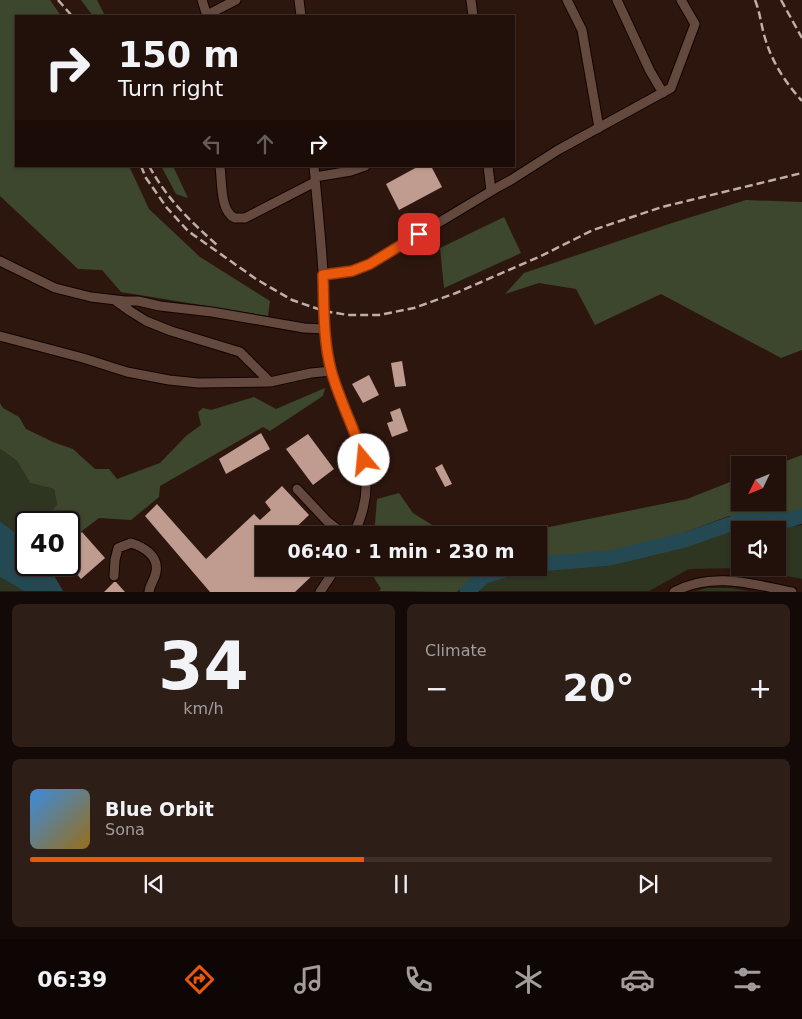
<!DOCTYPE html>
<html lang="en">
<head>
<meta charset="utf-8">
<style>
	:root { --surface:#22100a; --page:#2e1e18; --text:#f1f3f6; --muted:#a29d9c; --line:#3f302b; --accent:#ea580c }
	body { margin:0; font-family:"DejaVu Sans",sans-serif; background:var(--page); color:var(--text); height:100vh; display:flex; flex-direction:column; font-size:19px; white-space:nowrap }
	* { box-sizing:border-box; margin:0 }
	p { font-size:16px; color:var(--muted) }
	.icon { flex:none; width:28px; height:28px; fill:none; stroke:currentColor; stroke-width:2; stroke-linecap:round; stroke-linejoin:round }
	.map { position:relative; height:592px; overflow:hidden }
	.sheet { display:flex; flex-direction:column; gap:12px; padding:12px; background:#130906; flex:1 }
	.sheet>* { flex:none }
	.banner { position:absolute; left:15px; top:15px; width:500px; height:152px; border-radius:0px; box-shadow:0 1px 4px #0004,0 0 0 1px var(--line); background:#22100a; color:var(--text); overflow:hidden }
	.needle { width:32px; rotate:227deg }
	.buttons { position:absolute; left:731px; top:456px; display:grid; gap:10px }
	.buttons a { display:grid; place-items:center; width:55px; height:55px; border-radius:0px; background:var(--surface); box-shadow:0 1px 4px #0004,0 0 0 1px var(--line); font-size:25px }
	.speed { position:absolute; left:15px; top:511px; display:flex; gap:10px; font-size:25px; font-weight:700; text-align:center }
	.speed>* { display:grid; place-content:center; width:65px; height:65px; border-radius:50%; background:var(--surface); box-shadow:0 1px 4px #0004,0 0 0 1px var(--line); line-height:1 }
	.speed .limit { border:2px solid #111; border-radius:8px; background:#fff; color:#111 }
	.pin { position:absolute; display:grid; place-items:center; width:42px; height:42px; color:#fff; margin:-21px; border-radius:10px; box-shadow:0 2px 8px #0006 }
	.me { position:absolute; width:55px; margin:-28px; rotate:343deg; stroke-linejoin:round; filter:drop-shadow(0 0 4px #0008) }
	.turn { display:flex; align-items:center; gap:18px; height:105px; padding:0 20px; font-size:22px }
	.turn .icon { width:65px; height:65px; stroke-width:2.5 }
	.turn b { display:block; font-size:35px; line-height:42px }
	.lanes { display:flex; align-items:center; height:48px; padding:0 20px; background:#0003; justify-content:center; gap:25px; direction:ltr }
	.lanes .off { opacity:.35 }
	.big { font-size:38px; font-weight:600; line-height:1.1 }
	.sheet .tile { flex:1; display:flex; flex-direction:column; justify-content:center; gap:8px; min-width:0; padding:0 18px; border-radius:8px; background:var(--page) }
	.sheet .dial { align-items:center; gap:0 }
	.dial b { font-size:65px; line-height:1 }
	.song { display:flex; align-items:center; gap:15px }
	.cover { width:60px; height:60px; border-radius:8px; background:linear-gradient(135deg,hsl(210 70% 55%),hsl(40 70% 35%)) }
	.played { height:5px; border-radius:2px; background:linear-gradient(90deg,var(--accent) 45%,var(--line) 45%) }
	.keys { display:flex; justify-content:space-around; direction:ltr }
	.heat { display:flex; justify-content:space-between; align-items:center; font-size:28px; direction:ltr }
	.sheet .tiles { flex:1; display:grid; gap:12px; grid-template-columns:1fr 1fr }
	.tile:last-child { grid-column:span 2 }
	.trip { position:absolute; left:255px; top:526px; width:292px; height:50px; border-radius:0px; background:var(--surface); box-shadow:0 1px 4px #0004,0 0 0 1px var(--line); font-weight:600; line-height:50px; text-align:center }
	.menu { display:flex; height:80px; justify-content:space-around; align-items:center; background:#0e0604; color:var(--muted) }
	.menu .icon { width:35px; height:35px }
	.menu .current { color:var(--accent) }
	.menu b { font-size:22px; color:var(--text) }
	.map>svg:first-child { display:block }
</style>
</head>
<body>
<div class="map">
<svg width="802" height="592" viewBox="0 0 802 592">
	<rect width="100%" height="100%" fill="#2d160e"/>
	<path fill="#2e3521" fill-rule="evenodd" d="M0,449L17,461L30,483L54,489L57,504L43,522H26V541L0,521Z
		M802,525V579L745,568L689,569L649,591H477L490,580L539,569L614,564L665,551L733,528H786ZM740,530H778V568H740Z
		M0,577L24,591H0Z
		M707,588H731L749,591H695Z"/>
	<path fill="#3d472d" d="M0,0H50L61,16H16V166H129L149,209L200,257L270,301L268,316L121,292L102,270L78,269L0,196Z
		M81,0H97L105,16H93Z
		M161,166H173L188,198L176,194Z
		M746,200L802,202V350L781,358L661,294L595,325L576,289L539,283L505,294L524,273L672,223Z
		M504,217L521,253L444,288L440,248Z
		M325,388L323,396L270,431L263,427L160,486L159,497L131,520L99,518L69,541V522H43L57,504L54,489L30,483L17,461L0,449V403L3,408L19,417L26,429L53,442L73,449L95,469H109L117,479L160,463L186,436L201,425L198,412L203,408L211,410L254,397L276,409Z
		M802,455V509L787,517L729,516L678,535L609,553L539,559V535H510L687,499L740,478V502H778V465H775Z
		M399,493L413,513L448,535H370L375,524L377,499Z
		M368,568H494L478,573L457,592L379,591L381,589Z"/>
	<path fill="#254953" d="M0,521L26,541V565H48L63,591H24L0,577Z"/>
	<g fill="none" stroke-linecap="round" stroke-linejoin="round">
		<path stroke="#254953" stroke-width="15" d="M539,564L610,558L685,540L739,521L789,520L802,516
			M467,592L483,577L510,568"/>
	</g>
	<path fill="#bf9c8f" d="M419,166H431L442,187L399,210L386,184Z
		M402,361L406,386L395,387L391,363Z
		M369,375L379,395L363,403L352,384Z
		M400,408L408,431L392,437L387,423L393,421L390,412Z
		M261,433L270,449L226,474L219,459Z
		M308,434L334,469L313,485L286,449Z
		M442,464L452,484L445,487L435,468Z
		M282,486L309,515L288,535H264V568H313L317,571L295,592H210L145,516L157,504L206,559L254,514L260,520L271,510L265,502Z
		M82,532L105,558L81,579L69,565V544Z
		M114,582H116L125,592H104Z"/>
	<g fill="none" stroke-linecap="round" stroke-linejoin="round">
		<defs>
			<path id="minor" d="M202,0L207,16
				M299,0L301,16
				M471,0L473,16
				M567,0L582,30L599,128
				M617,0L650,71L663,93
				M207,15L236,0
				M220,166C222,181 220,212 235,218H245L315,182
				M314,166C317,202 321,237 323,273C325,294 322,316 325,338C327,349 328,361 331,372C349,431 386,471 353,535
				M488,166L491,191
				M315,177L351,171L365,166
				M0,261L55,288L91,297L125,301H138L160,306L212,312L304,328L325,329
				M323,275L352,271L370,264L498,187L511,180L558,150L671,88L695,24L681,0
				M116,301L130,311L146,321L171,331L240,352L270,382L311,373L331,371
				M0,336L83,358L127,372L169,380L198,383L270,382
				M297,489L327,521L345,535
				M114,576L115,560L118,548L131,543C144,547 159,556 156,572C155,579 150,584 149,592
				M320,592L336,568
				M674,592C711,571 753,584 792,592"/>
		</defs>
		<use href="#minor" stroke="#140300" stroke-width="11"/>
		<use href="#minor" stroke="#64493f" stroke-width="9"/>
		<path stroke="#c0aea7" stroke-width="2.5" stroke-dasharray="8 4" stroke-linecap="butt" d="M58,0L72,16
			M755,0C760,12 761,25 765,38C772,62 785,82 802,101
			M781,0L802,38
			M141,166L146,178L167,208L188,231L256,279L292,300L324,311L348,315H379L414,308L456,293L541,256L593,230L662,207L802,173
			M149,166C168,200 189,220 217,245"/>
	</g>
	<g fill="none" stroke-linecap="round" stroke-linejoin="round">
		<defs>
			<path id="route" d="M364,460C355,429 339,400 331,370C323,339 324,307 323,275L352,271L370,264L419,234"/>
		</defs>
		<use href="#route" stroke="#983908" stroke-width="12"/>
		<use href="#route" stroke="#ea580c" stroke-width="9"/>
	</g>
</svg>
<div class="buttons">
<a><svg class="needle" viewBox="-14 -14 28 28"><path d="M0-13l5 13h-10z" fill="#e53935"/><path d="M0 13l5-13h-10z" fill="#a29d9c"/></svg></a>
<a><svg class="icon" aria-label="sound" viewBox="0 0 24 24"><path d="M4 9h4l5-4v14l-5-4H4zM17 9q2 3 0 6"/></svg></a>
</div>
<div class="speed"><div class="limit">40</div></div>
<div class="pin" style="left:419px;top:234px;background:#d93025"><svg class="icon" aria-label="arrive" viewBox="0 0 24 24"><path d="M6 21V4h12l-3 4 3 4H6"/></svg></div>
<svg class="me" style="left:364px;top:460px" viewBox="-20 -20 40 40"><circle r="19" fill="#fff"/><path d="M0-13L10 11 0 6-10 11z" fill="#ea580c"/></svg>
<div class="trip">06:40 · 1 min · 230 m</div>
<div class="banner">
<div class="turn"><svg class="icon" aria-label="right" viewBox="0 0 24 24"><path d="M7 20v-9h11M14 6l5 5-5 5"/></svg><div><b>150 m</b>Turn right</div></div>
<div class="lanes"><svg class="icon off" aria-label="left" viewBox="0 0 24 24"><path d="M17 20v-9H6M10 6l-5 5 5 5"/></svg><svg class="icon off" aria-label="ahead" viewBox="0 0 24 24"><path d="M12 20V5M6 11l6-6 6 6"/></svg><svg class="icon" aria-label="right" viewBox="0 0 24 24"><path d="M7 20v-9h11M14 6l5 5-5 5"/></svg></div>
</div>
</div>
<section class="sheet">
<div class="tiles">
<div class="tile dial"><b>34</b><p>km/h</p></div>
<div class="tile"><p>Climate</p>
<div class="heat"><a>−</a><b class="big">20°</b><a>+</a></div>
</div>
<div class="tile">
<div class="song"><i class="cover"></i><div><b>Blue Orbit</b><p>Sona</p></div></div>
<div class="played"></div>
<div class="keys"><svg class="icon" aria-label="previous" viewBox="0 0 24 24"><path d="M18 5L8 12l10 7zM5 5v14"/></svg><svg class="icon" aria-label="pause" viewBox="0 0 24 24"><path d="M8 5v14M16 5v14"/></svg><svg class="icon" aria-label="next" viewBox="0 0 24 24"><path d="M6 5l10 7-10 7zM19 5v14"/></svg></div>
</div>
</div>
</section>
<nav class="menu">
<b>06:39</b>
<svg class="icon current" aria-label="directions" viewBox="0 0 24 24"><path d="M12 3l9 9-9 9-9-9zM9 14v-3h6M13 9l2 2-2 2"/></svg>
<svg class="icon" aria-label="music" viewBox="0 0 24 24"><path d="M9 18V5l10-2v13"/><circle cx="6" cy="18" r="3"/><circle cx="16" cy="16" r="3"/></svg>
<svg class="icon" aria-label="phone" viewBox="0 0 24 24"><path d="M5 4h4l2 5-3 2q2 4 5 5l2-3 5 2v4C11 20 4 13 5 4z"/></svg>
<svg class="icon" aria-label="climate" viewBox="0 0 24 24"><path d="M12 3v18M4 7l16 10M4 17L20 7"/></svg>
<svg class="icon" aria-label="car" viewBox="0 0 24 24"><path d="M5 17H2v-5l4-1 3-4h7l3 4 3 1v5h-3M9 17h6M6 11h13"/><circle cx="7" cy="17" r="2"/><circle cx="17" cy="17" r="2"/></svg>
<svg class="icon" aria-label="filters" viewBox="0 0 24 24"><path d="M4 7h16M4 17h16"/><circle cx="9" cy="7" r="2"/><circle cx="15" cy="17" r="2"/></svg>
</nav>
</body>
</html>
